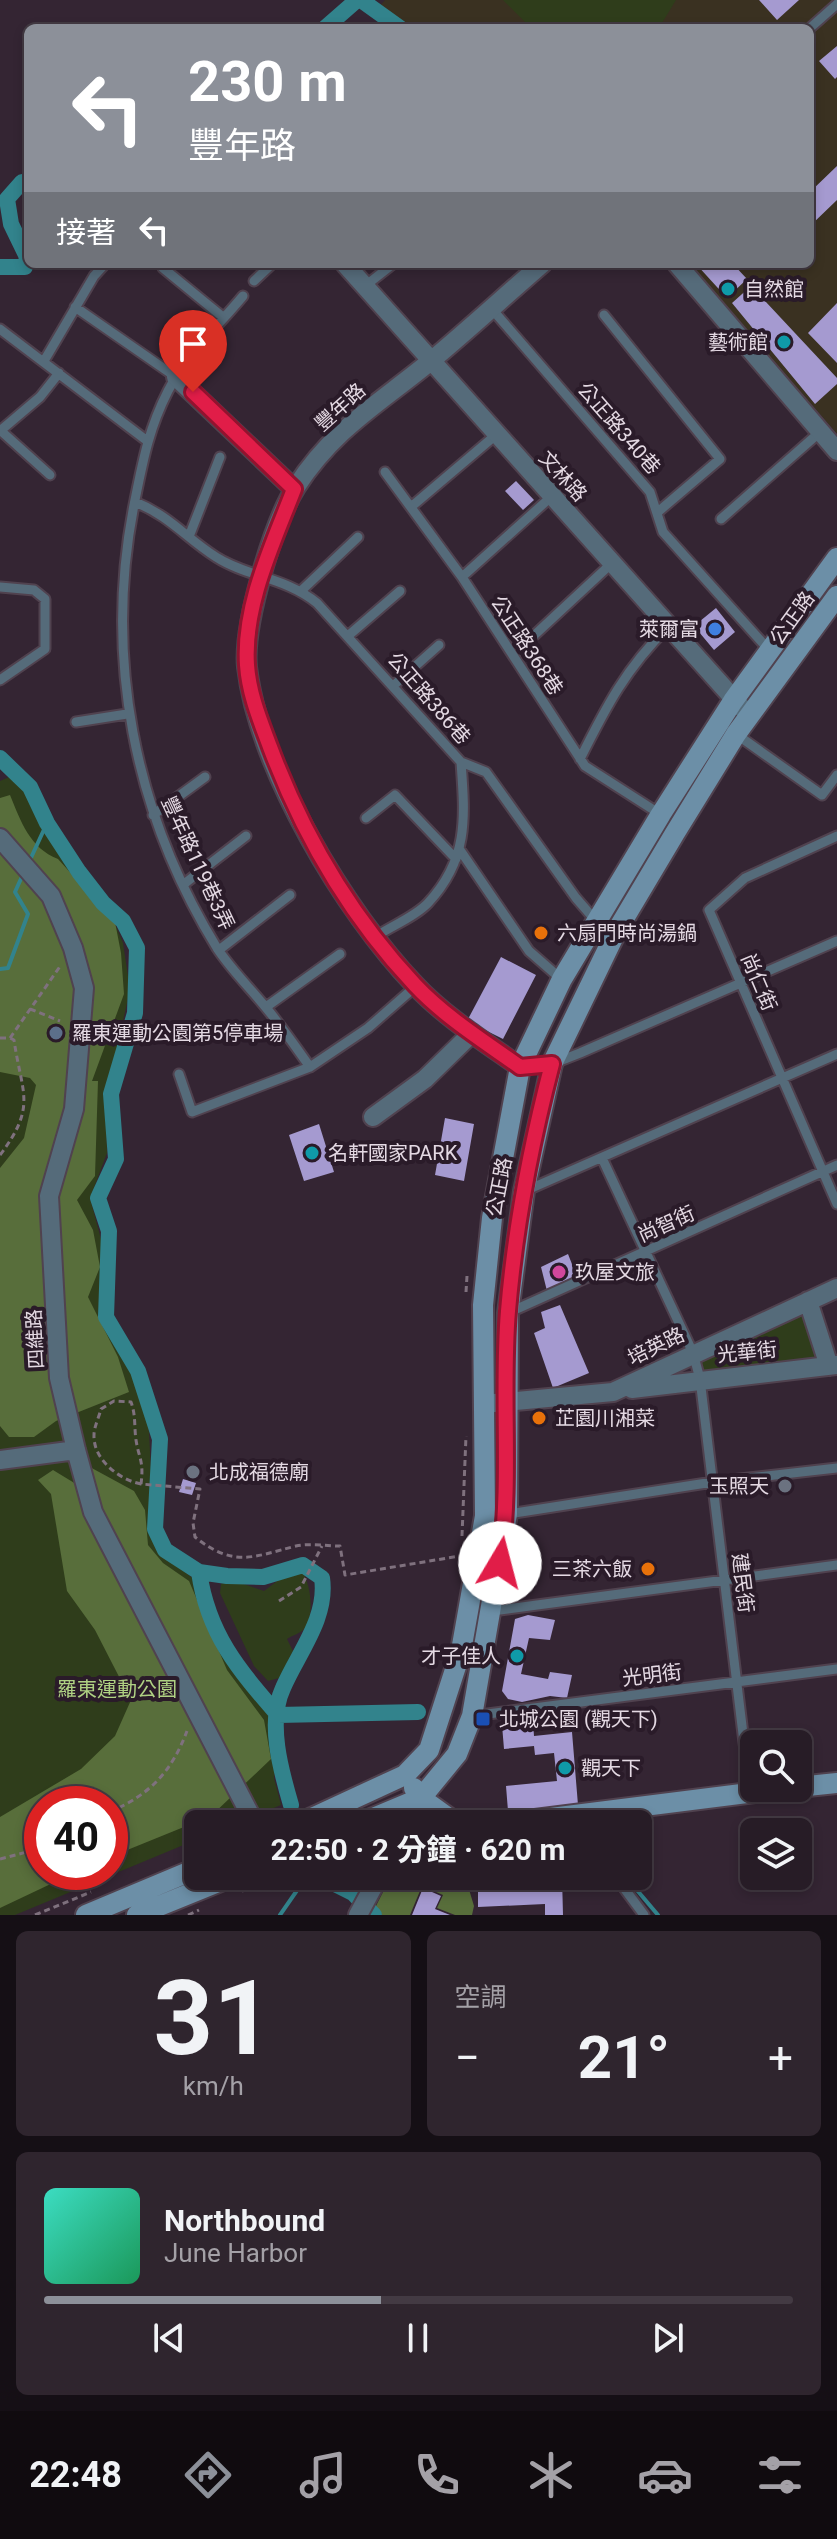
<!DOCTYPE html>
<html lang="zh-TW">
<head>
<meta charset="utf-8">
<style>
	:root { --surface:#271c26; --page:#2f252e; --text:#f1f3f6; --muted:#a4a1a7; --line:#433a43; --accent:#8c9099 }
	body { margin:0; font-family:Roboto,"Noto Sans TC",sans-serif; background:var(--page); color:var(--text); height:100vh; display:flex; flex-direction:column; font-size:30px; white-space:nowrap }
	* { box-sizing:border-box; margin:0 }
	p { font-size:26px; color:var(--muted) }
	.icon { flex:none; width:44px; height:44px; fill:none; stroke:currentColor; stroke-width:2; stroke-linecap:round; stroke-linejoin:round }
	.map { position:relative; height:1915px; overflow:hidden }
	.details { display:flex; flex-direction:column; gap:16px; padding:16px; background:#150f15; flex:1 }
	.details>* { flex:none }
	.banner { position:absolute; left:24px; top:24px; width:790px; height:244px; border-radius:12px; box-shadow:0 4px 12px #0003,0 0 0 2px var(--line); background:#8c9099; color:#fff; overflow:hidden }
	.tools { position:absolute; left:740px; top:1730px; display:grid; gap:16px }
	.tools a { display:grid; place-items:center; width:72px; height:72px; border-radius:12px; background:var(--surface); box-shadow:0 4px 12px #0003,0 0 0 2px var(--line); font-size:40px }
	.speed { position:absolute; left:24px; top:1786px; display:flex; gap:16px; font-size:40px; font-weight:700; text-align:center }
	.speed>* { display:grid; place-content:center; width:104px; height:104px; border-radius:50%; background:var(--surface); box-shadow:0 4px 12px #0003,0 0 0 2px var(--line); line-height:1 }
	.speed .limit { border:12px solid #d22; background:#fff; color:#111 }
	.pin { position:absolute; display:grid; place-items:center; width:68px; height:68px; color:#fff; margin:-82px -34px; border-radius:50% 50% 50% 0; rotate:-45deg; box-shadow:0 0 8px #0007 }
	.pin .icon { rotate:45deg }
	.me { position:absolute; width:88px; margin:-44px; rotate:8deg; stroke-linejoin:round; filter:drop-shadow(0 0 6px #0008) }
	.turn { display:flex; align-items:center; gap:28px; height:168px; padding:0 32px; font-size:36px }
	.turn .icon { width:104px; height:104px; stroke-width:2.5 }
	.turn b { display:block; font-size:56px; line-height:68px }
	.then { display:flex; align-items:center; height:76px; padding:0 32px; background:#0003; gap:16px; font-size:30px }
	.big { font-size:60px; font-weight:700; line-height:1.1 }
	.details .card { flex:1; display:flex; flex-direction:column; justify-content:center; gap:12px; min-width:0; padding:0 28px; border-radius:12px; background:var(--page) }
	.details .dial { align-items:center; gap:0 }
	.dial b { font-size:104px; line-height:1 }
	.song { display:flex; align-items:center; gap:24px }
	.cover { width:96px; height:96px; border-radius:12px; background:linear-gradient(135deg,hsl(170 70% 55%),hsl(150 70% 35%)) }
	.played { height:8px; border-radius:4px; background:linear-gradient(90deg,var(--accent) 45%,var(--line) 45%) }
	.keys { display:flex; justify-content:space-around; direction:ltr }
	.heat { display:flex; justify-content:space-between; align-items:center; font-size:44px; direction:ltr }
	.details .tiles { flex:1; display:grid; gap:16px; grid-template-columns:1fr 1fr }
	.card:last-child { grid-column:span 2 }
	.trip { position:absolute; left:184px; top:1810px; width:468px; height:80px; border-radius:12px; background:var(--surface); box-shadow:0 4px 12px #0003,0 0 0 2px var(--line); font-weight:700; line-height:80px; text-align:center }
	.tab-bar { display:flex; height:128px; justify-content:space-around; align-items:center; background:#100b0f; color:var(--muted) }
	.tab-bar .icon { width:56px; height:56px }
	.tab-bar .current { color:var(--accent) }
	.tab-bar b { font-size:36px; color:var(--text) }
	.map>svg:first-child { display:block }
</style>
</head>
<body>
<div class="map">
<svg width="837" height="1915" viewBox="0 0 837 1915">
	<rect width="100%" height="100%" fill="#342533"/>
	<path fill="#3a3121" d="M385,0H837V434L690,264H810V28H405L378,8Z"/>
	<path fill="#2f3d1b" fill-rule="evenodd" d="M503,0H676L659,28H531Z
		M18,773L47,831L103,896L123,943L130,989L106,1099L107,1153L90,1198L106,1258L111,1325L139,1383L149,1432L155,1548L195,1580L231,1661L268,1704L276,1764L274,1778L281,1805L234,1824H198V1839L15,1915H0V781ZM42,1804H110V1872H42Z
		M808,1301L829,1366L700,1379L693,1353Z
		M302,1572C311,1583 315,1617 304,1629C300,1634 292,1635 287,1639L293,1651L279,1678L268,1681L254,1666L220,1593L221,1584L232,1580L264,1591L288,1573Z"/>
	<path fill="#586e3b" d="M10,795C21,822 30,848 58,859L115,922L121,953L124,994L92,1081H98L95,1176L77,1200L93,1230L100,1267L88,1297L118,1357L129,1392L56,1421L34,1437H9L0,1426V1168L24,1138L36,1085L30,1078L0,1072V798Z
		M88,1466L134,1491L145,1510L148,1545L163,1563L189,1581L227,1670L264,1720L271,1759L211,1816L110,1857V1804H42V1872H76L0,1908V1817L81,1769L115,1736L131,1700L95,1630L67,1591L51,1494L38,1480L53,1470L76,1484Z
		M391,1876H465L474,1906L472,1915H455L437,1908L443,1895L422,1886L410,1915H382L376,1906Z"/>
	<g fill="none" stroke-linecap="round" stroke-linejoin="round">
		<path stroke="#32838c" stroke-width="4" d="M30,860L47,823
			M0,969L8,968L28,914L15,892L24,872
			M625,1876L658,1915
			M280,1915L307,1876"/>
		<path stroke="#32838c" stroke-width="16" d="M361,0L400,28
			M325,28L357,0
			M0,267H25L27,257L11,224L7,199L22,182H28
			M0,758L30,787L47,823L79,872L103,903L123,921L137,948L135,1013L111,1094L116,1159L98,1198L109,1231L106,1317L138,1371L160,1439L155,1529L165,1550L199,1572L227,1576L263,1577L303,1565L322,1578C328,1618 298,1653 283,1688C267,1722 281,1771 291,1805
			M199,1572C208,1634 238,1669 278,1715L418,1712
			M319,1876L353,1893L374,1915"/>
	</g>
	<path fill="#a59ad0" d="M759,0H799L777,20Z
		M837,46V77L835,79L819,61Z
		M837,166V200L810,226V192Z
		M696,264H733L747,279L727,298Z
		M751,286L837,378V384L815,404L732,303Z
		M837,303V363L808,333Z
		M516,481L534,500L523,510L505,491Z
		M716,608L735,632L714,650L694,626Z
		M501,957L536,975L503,1039L467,1021Z
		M445,1118L474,1124L464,1181L435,1175Z
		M319,1124L334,1172L304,1181L289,1135Z
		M568,1254L577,1277L547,1291L541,1267Z
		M560,1305L589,1373L553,1388L534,1333L545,1328L541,1312Z
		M183,1479L196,1483L192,1495L179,1492Z
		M528,1615L555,1620L550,1640L529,1638L521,1674L548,1679L550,1672L572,1675L567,1698L550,1696L522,1702L508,1699L502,1691L515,1619Z
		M533,1722L534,1736L572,1732L578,1805L508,1811L506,1786L557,1781L554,1753L535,1755L534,1746L504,1749L502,1725Z
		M469,1876H521L522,1887L540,1886V1878L562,1877L563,1915H545V1904L478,1907V1888L470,1889Z
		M423,1888L441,1896L435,1909L450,1915H412Z"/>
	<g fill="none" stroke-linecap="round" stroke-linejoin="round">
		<defs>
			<path id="lane" d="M810,28L837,4
				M163,268L224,318
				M254,281L272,264
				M365,286L393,264
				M243,296C218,326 186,356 168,391C149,428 143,460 135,500C103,656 134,813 217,948C230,968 248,986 263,1004C280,1024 295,1046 310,1067
				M75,307L176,377
				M491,308L650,492L663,532L769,650
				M604,315L720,459L659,511
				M0,329L146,440
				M44,361L94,276L105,264
				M0,430L50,475
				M0,431L40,397L59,373
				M385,472L462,577L585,766L660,814
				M135,502C170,516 186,538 216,557C247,577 285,577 317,603L461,762L486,772L576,898L596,921L616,932
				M411,507L497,434
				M721,519L820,432
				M190,534L220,457
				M462,577L552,496
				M0,587L34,590L45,599V649L0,680
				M301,591L358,537
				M349,635L400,591
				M528,641L612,563
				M393,686L439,645
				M76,722L127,714
				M736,734L822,795L837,775
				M580,759C606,707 626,668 668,627
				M153,815L205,777
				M366,818L395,795L456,859
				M837,836L745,878L709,910L837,1204
				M460,850L529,951L561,979
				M184,884L246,836
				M375,937C391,926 415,917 428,903C469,859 465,817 461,762
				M219,950L290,895
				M266,1007L340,954
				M520,1067L552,1064L580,1053L837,941
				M179,1074L192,1112L310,1067L368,1028L416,986
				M602,1158L693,1353L700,1379L750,1792
				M525,1191L837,1054
				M508,1313L837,1165
				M508,1514L713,1482L837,1468
				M492,1611L837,1565
				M472,1716L837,1669
				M615,1876L644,1915"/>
			<path id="street" d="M345,264L742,708
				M677,264L837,451
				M176,377L294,489
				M0,838L51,896L73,948L84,988L74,1109L49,1196L59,1378L76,1450L93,1512L255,1824
				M520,1067C485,1042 445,1017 415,985C345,912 259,769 247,667C243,625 273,523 296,487C334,428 380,403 432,360C469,329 505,296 542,264
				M373,1117L425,1079L472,1033
				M808,1301L829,1366
				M632,1389L837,1365
				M484,1404L613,1392L837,1288
				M0,1460L76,1450
				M408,1824L421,1798
				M358,1915L379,1876"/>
			<path id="secondary" d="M798,1787L837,1783
				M414,1788L421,1798L457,1824
				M299,1824L405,1775L429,1750L461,1651L485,1516L483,1305L492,1218L520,1067L562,979L661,814L733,701L837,558
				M359,1824L421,1798L457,1754L472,1716L507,1514L508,1313L524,1191L552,1064L616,932L675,833L736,734L837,596
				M502,1824L788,1788
				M86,1915L198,1868
				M137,1915L233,1876"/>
		</defs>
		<use href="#lane" stroke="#50424f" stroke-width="13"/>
		<use href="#street" stroke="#50424f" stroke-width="22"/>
		<use href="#secondary" stroke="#50424f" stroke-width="24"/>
		<path stroke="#7f717e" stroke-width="3" stroke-dasharray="6 4" stroke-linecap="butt" d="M30,1009L60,1021
			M0,1038H10L61,965
			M0,1155C37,1106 22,1095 14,1040L10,1038
			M466,1292L467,1276
			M141,1484C120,1480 93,1460 94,1435C94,1427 99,1417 101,1409L114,1401L131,1402C136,1416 134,1426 136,1440C139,1459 144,1461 141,1484L200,1489L193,1523L195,1537C234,1568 253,1557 296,1546C309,1543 327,1546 340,1546L345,1575L460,1556
			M462,1536L466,1436
			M279,1601L301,1587L322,1546
			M110,1812C150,1794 171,1773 187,1731
			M269,1822L284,1815
			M0,1859L42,1848
			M242,1891L277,1876
			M35,1915L91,1892
			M188,1915L199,1910"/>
		<use href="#lane" stroke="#556b7a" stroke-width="9"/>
		<use href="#street" stroke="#556b7a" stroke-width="18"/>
		<use href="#secondary" stroke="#6c8fa7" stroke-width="20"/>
	</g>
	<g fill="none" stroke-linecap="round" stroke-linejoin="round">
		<defs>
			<path id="route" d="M193,392L294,489C273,544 243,605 247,665C249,694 260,720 270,747C303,835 350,916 415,985C445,1017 485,1042 520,1067L552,1064C531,1144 515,1228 508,1311C501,1395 512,1479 500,1563"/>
		</defs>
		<use href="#route" stroke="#92132f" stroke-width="20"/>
		<use href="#route" stroke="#e11d48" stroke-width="14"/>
	</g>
	<g fill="#0f9aa8" stroke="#2a1b29" stroke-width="3">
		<circle cx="728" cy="289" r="8"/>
		<circle cx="784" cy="342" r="8"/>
		<circle cx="312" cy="1153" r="8"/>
		<circle cx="517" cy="1656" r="8"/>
		<circle cx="565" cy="1768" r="8"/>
	</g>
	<circle fill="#3f7fe0" stroke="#2a1b29" stroke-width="3" cx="715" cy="629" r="8"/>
	<g fill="#e8710a" stroke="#2a1b29" stroke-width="3">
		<circle cx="541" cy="933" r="8"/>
		<circle cx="539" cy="1418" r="8"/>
		<circle cx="648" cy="1569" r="8"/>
	</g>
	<circle fill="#5c6f8a" stroke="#2a1b29" stroke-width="3" cx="56" cy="1033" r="8"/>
	<circle fill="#d1479c" stroke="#2a1b29" stroke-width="3" cx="559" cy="1272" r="8"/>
	<g fill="#6b7280" stroke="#2a1b29" stroke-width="3">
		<circle cx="193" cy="1472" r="8"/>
		<circle cx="785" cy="1486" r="8"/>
	</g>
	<rect fill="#1a4fb4" stroke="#2a1b29" stroke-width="3" x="475" y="1711" width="16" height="16" rx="4"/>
	<g text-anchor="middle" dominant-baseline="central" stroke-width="8" stroke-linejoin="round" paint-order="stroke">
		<g font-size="20" fill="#e4d9e3" stroke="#2a1b29" text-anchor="start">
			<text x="744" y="289">自然館</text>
			<text x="768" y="342" text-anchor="end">藝術館</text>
			<text x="699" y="629" text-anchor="end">萊爾富</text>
			<text x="557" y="933">六扇門時尚湯鍋</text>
			<text x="72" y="1033">羅東運動公園第5停車場</text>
			<text x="328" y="1153">名軒國家PARK</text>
			<text x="575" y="1272">玖屋文旅</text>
			<text x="555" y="1418">芷園川湘菜</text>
			<text x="209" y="1472">北成福德廟</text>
			<text x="769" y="1486" text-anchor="end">玉照天</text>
			<text x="632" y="1569" text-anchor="end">三茶六飯</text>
			<text x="501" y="1656" text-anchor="end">才子佳人</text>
			<text x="499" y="1719">北城公園 (觀天下)</text>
			<text x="581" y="1768">觀天下</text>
		</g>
		<g font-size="20" fill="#e4d9e3" stroke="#2a1b29">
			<text transform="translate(340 407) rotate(-42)">豐年路</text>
			<text transform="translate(619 428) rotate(49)">公正路340巷</text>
			<text transform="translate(563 476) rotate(48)">文林路</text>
			<text transform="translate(792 618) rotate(-54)">公正路</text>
			<text transform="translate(527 645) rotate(57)">公正路368巷</text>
			<text transform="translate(429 698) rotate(49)">公正路386巷</text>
			<text transform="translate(198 863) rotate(65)">豐年路119巷3弄</text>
			<text transform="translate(759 982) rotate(67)">尚仁街</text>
			<text transform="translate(499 1187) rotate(-79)">公正路</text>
			<text transform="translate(666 1224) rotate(-24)">尚智街</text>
			<text transform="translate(35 1339) rotate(-93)">四維路</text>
			<text transform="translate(656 1346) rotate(-26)">培英路</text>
			<text transform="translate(747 1352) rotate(-6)">光華街</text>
			<text transform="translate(743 1583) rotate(83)">建民街</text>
			<text transform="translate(652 1675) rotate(-7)">光明街</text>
		</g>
		<g font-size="20" fill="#afd183" stroke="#2a1b29">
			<text x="117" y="1689">羅東運動公園</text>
		</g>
	</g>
</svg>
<div class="tools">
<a><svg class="icon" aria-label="search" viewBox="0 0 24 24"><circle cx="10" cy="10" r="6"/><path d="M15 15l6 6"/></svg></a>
<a><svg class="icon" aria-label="layers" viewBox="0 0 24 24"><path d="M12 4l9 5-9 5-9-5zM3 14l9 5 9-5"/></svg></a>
</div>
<div class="speed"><div class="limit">40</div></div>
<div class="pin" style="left:193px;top:392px;background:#d93025"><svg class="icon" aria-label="arrive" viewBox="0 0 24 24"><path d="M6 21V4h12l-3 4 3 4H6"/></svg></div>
<svg class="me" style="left:500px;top:1563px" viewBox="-20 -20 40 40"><circle r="19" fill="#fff"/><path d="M0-13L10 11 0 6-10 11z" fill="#e11d48"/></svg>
<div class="trip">22:50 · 2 分鐘 · 620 m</div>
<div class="banner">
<div class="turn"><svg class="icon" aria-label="left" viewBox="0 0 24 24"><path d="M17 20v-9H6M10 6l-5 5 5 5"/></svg><div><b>230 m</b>豐年路</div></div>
<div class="then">接著<svg class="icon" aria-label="left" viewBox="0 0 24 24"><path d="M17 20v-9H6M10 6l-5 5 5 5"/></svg></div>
</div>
</div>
<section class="details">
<div class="tiles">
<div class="card dial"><b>31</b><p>km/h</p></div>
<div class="card"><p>空調</p>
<div class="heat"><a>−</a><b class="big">21°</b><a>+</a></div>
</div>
<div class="card">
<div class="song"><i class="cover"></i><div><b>Northbound</b><p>June Harbor</p></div></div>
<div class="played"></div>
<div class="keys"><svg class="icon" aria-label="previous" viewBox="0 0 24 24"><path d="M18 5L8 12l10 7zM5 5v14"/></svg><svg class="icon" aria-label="pause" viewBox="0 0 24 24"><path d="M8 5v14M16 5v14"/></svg><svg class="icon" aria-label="next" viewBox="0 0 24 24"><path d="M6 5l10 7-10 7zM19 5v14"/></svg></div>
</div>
</div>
</section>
<nav class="tab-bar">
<b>22:48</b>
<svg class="icon current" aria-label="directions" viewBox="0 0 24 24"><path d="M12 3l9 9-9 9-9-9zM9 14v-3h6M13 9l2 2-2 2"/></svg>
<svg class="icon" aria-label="music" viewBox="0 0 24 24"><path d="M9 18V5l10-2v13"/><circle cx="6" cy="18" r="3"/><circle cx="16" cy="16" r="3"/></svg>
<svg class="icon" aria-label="phone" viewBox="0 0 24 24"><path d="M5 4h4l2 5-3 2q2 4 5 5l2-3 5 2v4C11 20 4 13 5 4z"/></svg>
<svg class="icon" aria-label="climate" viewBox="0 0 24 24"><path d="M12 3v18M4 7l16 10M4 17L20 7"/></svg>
<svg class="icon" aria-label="car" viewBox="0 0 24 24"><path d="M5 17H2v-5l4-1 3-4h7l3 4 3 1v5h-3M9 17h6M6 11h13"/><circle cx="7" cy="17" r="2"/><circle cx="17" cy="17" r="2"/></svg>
<svg class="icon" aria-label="filters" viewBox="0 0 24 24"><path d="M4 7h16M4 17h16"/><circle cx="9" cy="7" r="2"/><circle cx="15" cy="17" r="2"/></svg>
</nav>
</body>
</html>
